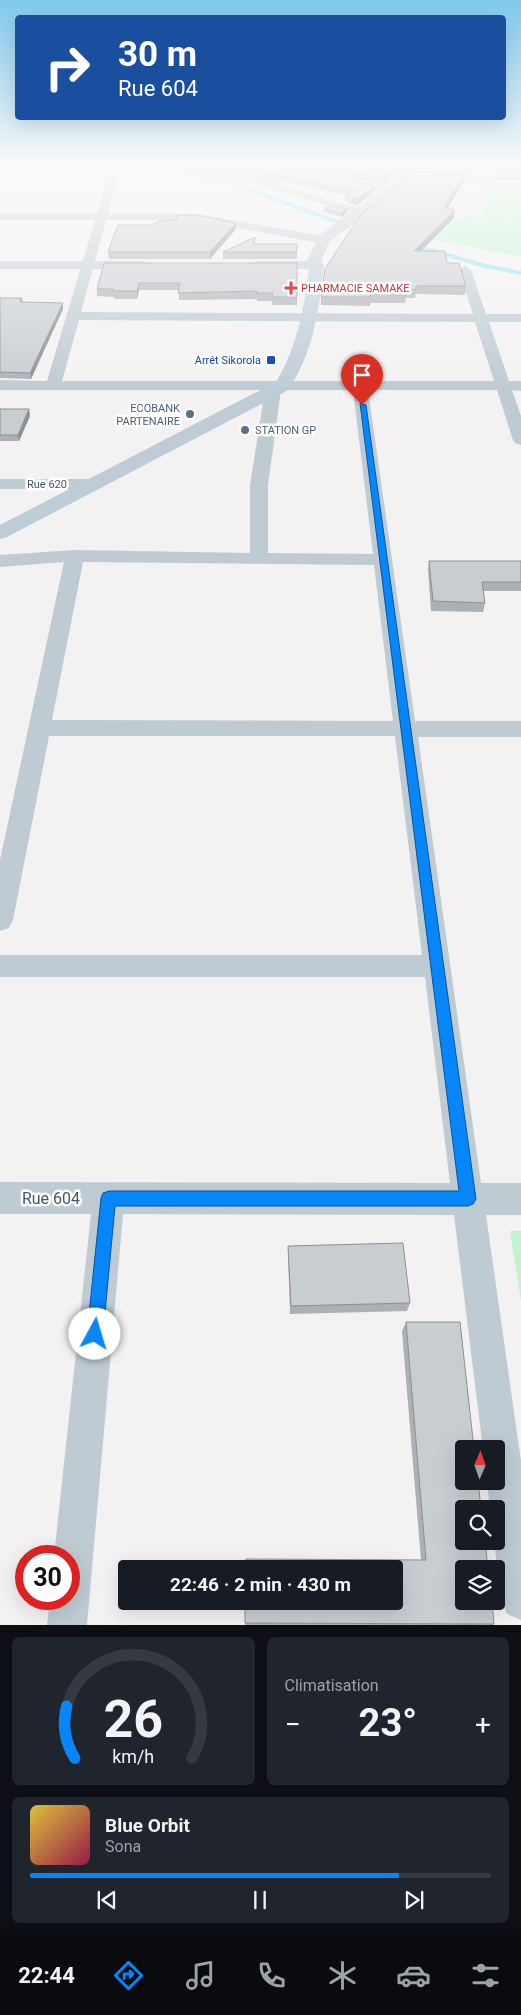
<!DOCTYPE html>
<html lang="fr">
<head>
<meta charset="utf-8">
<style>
	:root { --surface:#171b24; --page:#20242c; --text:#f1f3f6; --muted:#9ea1a6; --line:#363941; --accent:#0686f9 }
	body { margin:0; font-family:Roboto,sans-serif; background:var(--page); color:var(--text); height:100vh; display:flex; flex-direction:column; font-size:19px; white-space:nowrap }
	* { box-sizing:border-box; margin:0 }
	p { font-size:16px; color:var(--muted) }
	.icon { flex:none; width:28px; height:28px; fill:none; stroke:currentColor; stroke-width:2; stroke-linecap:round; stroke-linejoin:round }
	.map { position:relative; height:1625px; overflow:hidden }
	.panel { display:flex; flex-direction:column; gap:12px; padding:12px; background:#0d0f14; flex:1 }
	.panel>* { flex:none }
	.guide { position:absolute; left:15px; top:15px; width:491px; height:105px; border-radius:5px; box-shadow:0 5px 20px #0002; background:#1a4fa0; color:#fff; overflow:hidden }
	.needle { width:32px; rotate:2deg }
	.controls { position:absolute; left:455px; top:1440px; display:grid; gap:10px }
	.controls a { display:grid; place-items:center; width:50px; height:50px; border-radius:5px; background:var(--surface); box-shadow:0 5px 20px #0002; font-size:25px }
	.speed { position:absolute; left:15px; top:1545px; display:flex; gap:10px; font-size:25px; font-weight:700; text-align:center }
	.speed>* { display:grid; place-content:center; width:65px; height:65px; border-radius:50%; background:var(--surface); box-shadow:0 5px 20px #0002; line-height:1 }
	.speed .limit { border:8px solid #d22; background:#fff; color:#111 }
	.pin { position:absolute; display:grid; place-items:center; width:42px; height:42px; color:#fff; margin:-51px -21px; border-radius:50% 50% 50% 0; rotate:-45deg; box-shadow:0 0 5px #0007 }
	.pin .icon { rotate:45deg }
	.me { position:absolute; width:55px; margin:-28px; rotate:6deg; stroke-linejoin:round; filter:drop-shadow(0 0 4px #0008) }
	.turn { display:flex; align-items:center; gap:18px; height:105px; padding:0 20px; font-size:22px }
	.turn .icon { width:65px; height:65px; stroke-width:2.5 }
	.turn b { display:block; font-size:35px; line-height:42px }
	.big { font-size:38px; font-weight:700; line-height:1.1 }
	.panel .tile { flex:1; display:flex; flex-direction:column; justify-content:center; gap:8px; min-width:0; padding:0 18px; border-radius:8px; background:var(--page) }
	.panel .dial { align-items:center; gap:0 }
	.dial svg { height:130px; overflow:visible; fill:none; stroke:var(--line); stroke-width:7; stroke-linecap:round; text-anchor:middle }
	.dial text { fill:var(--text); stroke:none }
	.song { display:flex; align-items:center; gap:15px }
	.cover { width:60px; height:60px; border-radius:8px; background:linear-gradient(135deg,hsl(50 70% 55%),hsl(340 70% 35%)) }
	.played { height:5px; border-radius:2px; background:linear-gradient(90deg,var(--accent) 80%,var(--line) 80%) }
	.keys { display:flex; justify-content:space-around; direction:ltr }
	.heat { display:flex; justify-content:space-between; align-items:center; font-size:28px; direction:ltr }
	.panel .tiles { flex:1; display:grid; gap:12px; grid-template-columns:1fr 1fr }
	.tile:last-child { grid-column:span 2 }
	.trip { position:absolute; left:118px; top:1560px; width:285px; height:50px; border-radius:5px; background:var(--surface); box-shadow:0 5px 20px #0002; font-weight:700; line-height:50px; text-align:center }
	.tab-bar { display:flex; height:80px; justify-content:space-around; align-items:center; background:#090b0e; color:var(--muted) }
	.tab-bar .icon { width:35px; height:35px }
	.tab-bar .on { color:var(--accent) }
	.tab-bar b { font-size:22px; color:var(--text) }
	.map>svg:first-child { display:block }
</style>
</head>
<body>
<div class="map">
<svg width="521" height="1625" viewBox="0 0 521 1625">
	<rect width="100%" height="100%" fill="#f4f1f2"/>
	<path fill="#bdf5cd" d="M476,181H521V257L436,240C458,215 452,217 485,216L487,196Z
		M510,1231H521V1301Z"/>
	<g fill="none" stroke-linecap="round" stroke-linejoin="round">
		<path stroke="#86e8f6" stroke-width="4" d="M90,166L184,172L228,180L255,192L338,222
			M416,246L486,266L521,273"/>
		<path fill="#becbd2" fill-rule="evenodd" d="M197,166H213L365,210L367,212L365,214H357L198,168Z
			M521,174V180L432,181L427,178L432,175Z
			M112,177L117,180L108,214H197L323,236L329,240L323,244L197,220H106L81,312L473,314L459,270L465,266L471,270L486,314H521V322H489L509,381H521V391L512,390L521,416V445L515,443L513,440L497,390H368L415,721H521V737H418L481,1183H521V1215H486L521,1461V1620L507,1614L501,1600L494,1541H496V1509H490L487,1481H496V1449H483L454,1215L123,1214L87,1625H47L50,1599H69V1556H54L91,1214H0V1182L450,1183L425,977H0V955H422L395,736H49L13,920L9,928L0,931V860L64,562L0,567V555L75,550L250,553V485L265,390H0V380L47,381L95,220H0V214H97L107,180ZM79,320L475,322L494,381H62ZM281,390H353L373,554L268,553V485ZM83,562L374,565L393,721L52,720Z
			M342,177L393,188L395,190L389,193L338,182L337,180Z
			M0,479H95L101,480L104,484L101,488L95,489H0Z"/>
		<path fill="#beccd7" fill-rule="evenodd" d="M406,166H419L394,193L329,242L321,262L324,265C319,309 314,352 288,390L7,537L0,539V525L276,382C297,348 304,309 309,269H259L254,268L252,265L254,262L259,261H307L318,237L384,187Z
			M0,261H141L146,262L148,265L146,268L141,269H0Z"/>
	</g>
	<path fill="#acb0b5" d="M225,166H279L374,192L356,206L345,202V196L346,195L278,181L277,183L225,167Z
		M297,166H404L384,184Z
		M473,166L469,173L414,174L415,168Z
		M497,166H521V173L499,172Z
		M464,175L463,183L447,208L454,218L421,251L447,263L466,286L465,295L416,294L415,298H406L405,303H370V306L321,305V297Z
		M324,208L347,213L342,217L324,212Z
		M236,229L210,259H109L108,252Z
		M255,237V244H297V259H223V252Z
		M104,263H297V305H272V301H257V299L179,300V290H139L137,299H114V297L97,296V289Z
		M0,298H22L23,302L63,303V309L31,379L0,378Z
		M0,409L30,416L19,441H0Z
		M429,561H521V591H483L485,603L483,612L431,611L428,570Z
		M288,1246L410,1303L407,1311L290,1314L288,1255Z
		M406,1322L494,1624L492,1625H245V1623L421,1560L402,1331Z"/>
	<path fill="#8c9093" d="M398,166H404L384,184L385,178Z
		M471,166H473L469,173L470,167Z
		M278,175V181L277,183V176Z
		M464,175L463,183L443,216L444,208Z
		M375,186L374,192L356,206L357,199Z
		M347,209V213L342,217V213Z
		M455,210L454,218L413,259L414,251Z
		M236,223V229L210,259V252Z
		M139,283V290L137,299V291Z
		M63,303V309L31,379L30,373Z
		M29,409L30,416L19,441L18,435Z"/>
	<path fill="#c8cdd2" stroke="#8c9093" d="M240,166H279L375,186L357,199L345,196L355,191L278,175L277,176Z
		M326,166H398L385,178Z
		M416,166H471L470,167L415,168Z
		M500,166H521V167Z
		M464,175L444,208L455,210L414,251H445L447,263H459L466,286H416V290L405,289L406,295L370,294V297H321L325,269L361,214L396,187L406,176Z
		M331,205L347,209L342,213L324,208Z
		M177,215H197L236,223L210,252H108L118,225H152L159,221L176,220Z
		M255,237L254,244H297V252H223Z
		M104,263H297V297H272L273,293H257V291L178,293L180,283H139L137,291H113L114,289H97Z
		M0,298H22L20,302L63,303L30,373L0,372Z
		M0,409H29L18,435H0Z
		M429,561H521V582H482L485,603L433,601Z
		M403,1243L410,1303L291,1306L288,1246Z
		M406,1322H460L474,1449H464V1481H478L481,1509H464V1541H485L488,1569H464V1601H492L494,1624L245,1623V1601H394V1569H245L246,1559L426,1560Z"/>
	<linearGradient id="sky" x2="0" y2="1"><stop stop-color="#81c9ee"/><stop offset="0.42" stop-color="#faf9f9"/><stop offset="1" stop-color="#faf9f9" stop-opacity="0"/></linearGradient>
	<rect width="521" height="393" fill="url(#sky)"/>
	<path fill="#0686f9" stroke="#0457a2" d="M360,403L366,405L476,1199L473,1204L468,1206H115L103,1334L101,1340L95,1342L89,1340L87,1334L101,1198L103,1193L109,1191H459Z"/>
	<path fill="#e0444e" stroke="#fff" stroke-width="2" d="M288.5 280.5h5v5h5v5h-5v5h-5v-5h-5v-5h5z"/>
	<rect fill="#1a4fb4" stroke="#fff" stroke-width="2" x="266" y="355" width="10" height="10" rx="2.5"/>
	<g fill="#5c6f8a" stroke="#fff" stroke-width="2">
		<circle cx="190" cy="414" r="5"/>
		<circle cx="245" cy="430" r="5"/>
	</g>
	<g text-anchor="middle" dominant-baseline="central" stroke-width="5" stroke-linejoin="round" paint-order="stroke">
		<g font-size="11" fill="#be3a42" stroke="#fff" text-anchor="start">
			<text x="301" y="288">PHARMACIE SAMAKE</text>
		</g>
		<g font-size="11" fill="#164399" stroke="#fff" text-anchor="end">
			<text x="261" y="360">Arrêt Sikorola</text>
		</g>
		<g font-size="11" fill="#4e5e75" stroke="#fff" text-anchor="end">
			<text x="180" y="408">ECOBANK<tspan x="180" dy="13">PARTENAIRE</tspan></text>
			<text x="255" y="430" text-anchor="start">STATION GP</text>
		</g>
		<g font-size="11" fill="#475761" stroke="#fff">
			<text x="47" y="484">Rue 620</text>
		</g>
		<g font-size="16" fill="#475761" stroke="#fff">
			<text x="51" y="1198">Rue 604</text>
		</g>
	</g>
</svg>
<div class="controls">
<a><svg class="needle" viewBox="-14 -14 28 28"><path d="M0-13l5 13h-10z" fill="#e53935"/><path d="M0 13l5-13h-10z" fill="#9ea1a6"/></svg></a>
<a><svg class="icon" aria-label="search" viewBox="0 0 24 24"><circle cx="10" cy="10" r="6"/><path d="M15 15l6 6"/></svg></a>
<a><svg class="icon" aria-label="layers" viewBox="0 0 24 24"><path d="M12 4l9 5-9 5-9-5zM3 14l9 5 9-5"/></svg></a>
</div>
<div class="speed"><div class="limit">30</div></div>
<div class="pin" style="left:362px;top:405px;background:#d93025"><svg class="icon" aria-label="arrive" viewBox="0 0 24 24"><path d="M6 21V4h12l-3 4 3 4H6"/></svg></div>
<svg class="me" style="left:95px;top:1334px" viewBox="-20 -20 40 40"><circle r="19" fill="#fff"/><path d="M0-13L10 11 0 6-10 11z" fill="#0686f9"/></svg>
<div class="trip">22:46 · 2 min · 430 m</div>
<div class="guide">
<div class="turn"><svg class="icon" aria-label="right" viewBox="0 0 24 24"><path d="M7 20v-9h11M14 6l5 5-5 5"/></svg><div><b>30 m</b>Rue 604</div></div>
</div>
</div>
<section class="panel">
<div class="tiles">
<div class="tile dial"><svg viewBox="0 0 100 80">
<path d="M14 69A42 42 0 1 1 86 69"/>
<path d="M14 69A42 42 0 0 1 9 37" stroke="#0686f9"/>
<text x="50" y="56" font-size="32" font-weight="700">26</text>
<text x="50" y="72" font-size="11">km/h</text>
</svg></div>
<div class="tile"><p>Climatisation</p>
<div class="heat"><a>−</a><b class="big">23°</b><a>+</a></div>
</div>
<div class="tile">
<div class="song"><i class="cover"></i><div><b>Blue Orbit</b><p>Sona</p></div></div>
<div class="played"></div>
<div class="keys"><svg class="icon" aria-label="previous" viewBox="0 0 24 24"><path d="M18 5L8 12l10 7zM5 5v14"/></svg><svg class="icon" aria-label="pause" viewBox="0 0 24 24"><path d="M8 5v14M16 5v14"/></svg><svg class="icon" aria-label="next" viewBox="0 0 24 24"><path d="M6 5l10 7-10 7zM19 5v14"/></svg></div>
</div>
</div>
</section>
<nav class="tab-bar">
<b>22:44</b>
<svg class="icon on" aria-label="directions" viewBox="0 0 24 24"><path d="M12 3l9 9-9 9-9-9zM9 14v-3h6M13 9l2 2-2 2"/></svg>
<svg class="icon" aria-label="music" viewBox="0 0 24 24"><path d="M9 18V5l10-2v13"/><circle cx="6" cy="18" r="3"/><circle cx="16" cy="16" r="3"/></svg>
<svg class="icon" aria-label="phone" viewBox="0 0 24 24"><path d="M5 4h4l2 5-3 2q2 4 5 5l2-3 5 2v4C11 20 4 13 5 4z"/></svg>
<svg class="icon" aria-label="climate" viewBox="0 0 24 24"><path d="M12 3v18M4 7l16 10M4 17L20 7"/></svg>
<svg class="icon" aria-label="car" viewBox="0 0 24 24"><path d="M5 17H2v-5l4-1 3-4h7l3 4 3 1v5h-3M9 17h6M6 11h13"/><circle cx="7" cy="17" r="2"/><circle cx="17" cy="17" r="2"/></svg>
<svg class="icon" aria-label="filters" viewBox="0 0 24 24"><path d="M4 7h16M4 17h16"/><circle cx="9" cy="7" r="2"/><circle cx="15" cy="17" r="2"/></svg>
</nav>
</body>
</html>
